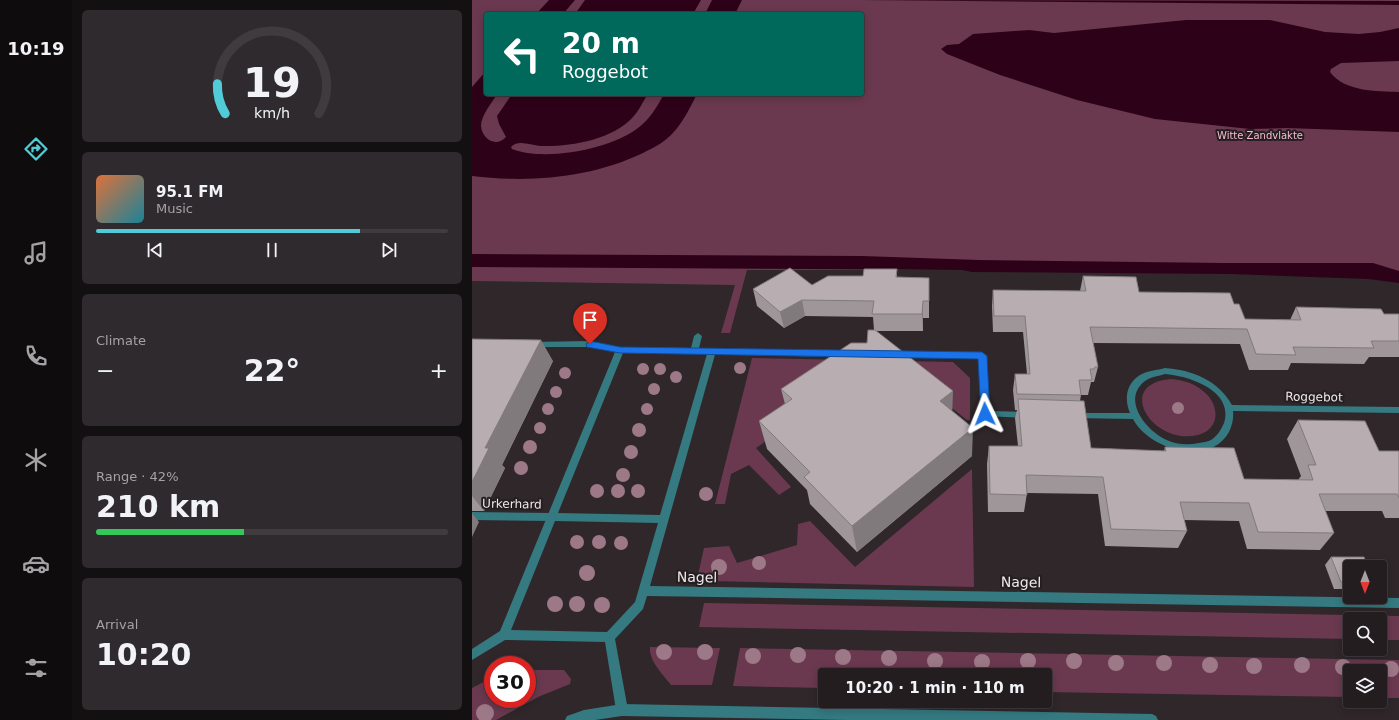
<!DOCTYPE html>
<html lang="en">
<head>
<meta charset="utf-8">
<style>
	:root { --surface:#231d20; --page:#2f2a2d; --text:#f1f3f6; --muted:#a3a2a5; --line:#403b3e; --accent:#52cbd8 }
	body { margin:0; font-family:"DejaVu Sans",sans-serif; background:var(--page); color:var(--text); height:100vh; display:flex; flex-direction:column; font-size:15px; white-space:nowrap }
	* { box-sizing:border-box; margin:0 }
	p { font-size:13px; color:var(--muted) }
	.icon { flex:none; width:22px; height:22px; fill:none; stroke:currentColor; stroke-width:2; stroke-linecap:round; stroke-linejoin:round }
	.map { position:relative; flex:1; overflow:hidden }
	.sheet { display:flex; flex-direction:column; gap:10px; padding:10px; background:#131012; width:400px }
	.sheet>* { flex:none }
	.guide { position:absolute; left:12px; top:12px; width:380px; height:84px; border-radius:4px; box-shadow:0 2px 10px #0003,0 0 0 1px var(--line); background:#00695c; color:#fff; overflow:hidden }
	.needle { width:26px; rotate:180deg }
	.controls { position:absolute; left:871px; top:560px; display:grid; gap:8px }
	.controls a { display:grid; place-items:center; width:44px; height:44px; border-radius:4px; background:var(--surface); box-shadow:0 2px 10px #0003,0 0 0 1px var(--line); font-size:20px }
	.speed { position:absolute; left:12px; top:656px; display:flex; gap:8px; font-size:20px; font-weight:700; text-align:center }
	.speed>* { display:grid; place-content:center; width:52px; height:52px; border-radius:50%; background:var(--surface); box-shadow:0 2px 10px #0003,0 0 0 1px var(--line); line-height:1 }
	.speed .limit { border:6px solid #d22; background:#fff; color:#111 }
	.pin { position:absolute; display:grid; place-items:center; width:34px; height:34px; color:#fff; margin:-41px -17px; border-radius:50% 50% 50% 0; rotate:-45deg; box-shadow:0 0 4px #0007 }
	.pin .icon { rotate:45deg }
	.me { position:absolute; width:44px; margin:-22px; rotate:358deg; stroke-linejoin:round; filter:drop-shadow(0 0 3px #0008) }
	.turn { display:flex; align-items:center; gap:14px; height:84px; padding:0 12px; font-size:18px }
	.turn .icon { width:52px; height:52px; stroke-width:2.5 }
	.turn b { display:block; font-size:28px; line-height:34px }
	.big { font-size:30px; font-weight:800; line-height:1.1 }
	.sheet .card { flex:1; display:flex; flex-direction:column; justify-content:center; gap:6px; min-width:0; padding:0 14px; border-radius:6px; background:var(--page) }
	.sheet .dial { align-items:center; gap:0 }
	.dial svg { height:104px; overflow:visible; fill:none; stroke:var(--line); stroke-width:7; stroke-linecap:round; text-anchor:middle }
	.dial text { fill:var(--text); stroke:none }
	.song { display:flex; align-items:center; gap:12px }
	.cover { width:48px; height:48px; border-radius:6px; background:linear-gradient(135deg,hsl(20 70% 55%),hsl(190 70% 35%)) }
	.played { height:4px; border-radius:2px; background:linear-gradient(90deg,var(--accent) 75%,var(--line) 75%) }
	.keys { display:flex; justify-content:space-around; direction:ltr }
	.heat { display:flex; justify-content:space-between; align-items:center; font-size:22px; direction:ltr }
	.charge { height:6px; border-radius:3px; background:linear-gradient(90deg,#34c759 42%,var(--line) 0) }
	.trip { position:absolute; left:346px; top:668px; width:234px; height:40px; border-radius:4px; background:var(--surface); box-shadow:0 2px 10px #0003,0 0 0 1px var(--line); font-weight:800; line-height:40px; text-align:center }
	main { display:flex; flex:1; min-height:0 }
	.tabs { display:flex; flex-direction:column; width:72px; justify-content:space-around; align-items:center; background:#0e0c0d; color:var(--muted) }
	.tabs .icon { width:28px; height:28px }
	.tabs .current { color:var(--accent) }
	.tabs b { font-size:18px; color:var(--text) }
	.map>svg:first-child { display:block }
</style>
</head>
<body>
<main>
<nav class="tabs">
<b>10:19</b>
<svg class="icon current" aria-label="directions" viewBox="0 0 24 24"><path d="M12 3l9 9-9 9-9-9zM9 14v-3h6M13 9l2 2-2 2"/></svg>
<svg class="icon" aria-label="music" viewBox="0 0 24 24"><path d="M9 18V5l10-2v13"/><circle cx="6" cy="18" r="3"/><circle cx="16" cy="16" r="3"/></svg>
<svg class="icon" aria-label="phone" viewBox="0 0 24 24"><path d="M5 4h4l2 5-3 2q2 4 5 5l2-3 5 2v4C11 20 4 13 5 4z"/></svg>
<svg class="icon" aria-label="climate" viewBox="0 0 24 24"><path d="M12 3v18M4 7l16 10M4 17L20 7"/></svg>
<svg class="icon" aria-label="car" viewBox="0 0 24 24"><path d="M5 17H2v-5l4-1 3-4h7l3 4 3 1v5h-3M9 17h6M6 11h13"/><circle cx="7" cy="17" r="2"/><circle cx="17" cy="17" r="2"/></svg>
<svg class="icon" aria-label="filters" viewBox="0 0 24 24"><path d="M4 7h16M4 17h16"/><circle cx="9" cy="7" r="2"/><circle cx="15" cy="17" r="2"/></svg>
</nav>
<section class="sheet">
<div class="card dial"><svg viewBox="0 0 100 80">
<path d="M14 69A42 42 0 1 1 86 69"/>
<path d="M14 69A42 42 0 0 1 8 46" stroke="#52cbd8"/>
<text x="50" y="56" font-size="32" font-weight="700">19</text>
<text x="50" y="72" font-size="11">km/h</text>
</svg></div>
<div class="card">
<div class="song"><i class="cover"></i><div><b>95.1 FM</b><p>Music</p></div></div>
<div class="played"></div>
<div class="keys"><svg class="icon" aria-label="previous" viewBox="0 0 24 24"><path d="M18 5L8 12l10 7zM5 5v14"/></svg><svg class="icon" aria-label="pause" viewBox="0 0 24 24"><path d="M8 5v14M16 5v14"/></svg><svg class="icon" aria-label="next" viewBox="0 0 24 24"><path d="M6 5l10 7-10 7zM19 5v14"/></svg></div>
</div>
<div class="card"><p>Climate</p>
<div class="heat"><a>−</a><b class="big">22°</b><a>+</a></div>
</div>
<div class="card"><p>Range · 42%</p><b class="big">210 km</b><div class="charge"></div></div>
<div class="card"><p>Arrival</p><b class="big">10:20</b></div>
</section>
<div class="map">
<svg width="927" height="720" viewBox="0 0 927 720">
	<rect width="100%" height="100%" fill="#2f272a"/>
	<path fill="#6a394f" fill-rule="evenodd" d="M0,0H927V277L758,270H275L258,333H249L263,285L0,281ZM14,14H390V94H14Z
		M280,358L481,362L498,378V420H495L428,367L314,427L284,448L319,487L307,495L277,465L259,474L253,504H243Z
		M699,379C711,380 722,383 731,391C748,404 749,429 726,435C681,446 641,384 699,379Z
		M500,469L502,587L236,581L226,575L232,548L257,546L265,563L325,545L326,524L338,521L383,567Z
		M232,603L927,616V640H908V619H878V639L227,627Z
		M178,647L248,648L240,685H199C191,674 177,662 178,647Z
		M268,648L927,660V698H908V671H878V697L573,692V675H353V688L261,686Z
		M55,670H92L99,679L98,684L66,697L24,720H0V688L21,677V699H55Z"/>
	<path fill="#2d0219" d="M77,0H103L91,14H64Z
		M113,0H229L221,14H103Z
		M240,0H270L263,14H233Z
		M389,0L927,1V5Z
		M714,20H798L853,32L887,34L908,32L927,28V61L869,63L859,69L858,72C873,92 904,91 927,92V132L815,128L778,129L683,119L605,100L528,75L475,54L469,49L475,45L487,44L501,34L557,30L582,33Z
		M14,71V94H25C20,103 9,115 9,126C10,139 24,148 34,137L27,124L25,116L40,94H176C171,101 167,111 161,117C140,140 98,147 68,146C59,145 45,139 39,147L40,149C73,162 139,149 166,128C178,119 185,107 192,94H225C218,108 210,124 199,135C191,143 181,148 171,153C119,178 57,183 0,176V87Z
		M0,254L390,256L507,260L751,263H901L927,271V283L896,279L758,274L500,272L490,270L0,267Z"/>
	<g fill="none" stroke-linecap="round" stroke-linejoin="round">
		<path fill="#357981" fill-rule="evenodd" d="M226,333L230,336L227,348H240L244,351L178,586L927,598V608L175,596L171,609L143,639L156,710L154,714L150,716L146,714L144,710L133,642L33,640L0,660V649L28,631L143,352L118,347H61L58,346L57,344L58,342L118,341L148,347L219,348L222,336ZM151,353L235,354L188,515L86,513ZM83,521L186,523L163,602L135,632L39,630Z"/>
		<path fill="#357981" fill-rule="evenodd" d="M0,512L79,513L82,514L84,517L82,520L79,521L0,520Z"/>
		<path fill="#357981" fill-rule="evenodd" d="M240,348L372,351L376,354L372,357L240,354L236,351Z
			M424,351L513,354L514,356L517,411L555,412L558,413L559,415L558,417L555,418L510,416L509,414L506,359L424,357L420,354Z
			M693,368C720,370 746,380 760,405L927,407V413L761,411C762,418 760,426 757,432C738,467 677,450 661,419L601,418L600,416L601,414L604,413H658C652,399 654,384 668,375C674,371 686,370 693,368ZM693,374C718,376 762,391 752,423C749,430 745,436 739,440C735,442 731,442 727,443C717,445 707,445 697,441C676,433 648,400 673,381C678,377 687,376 693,374Z"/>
		<path fill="#357981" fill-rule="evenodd" d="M150,704L680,714L684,716L686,720H376L150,716L123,720H93L95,716L112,710Z"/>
	</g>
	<g fill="#9d7887">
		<circle cx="268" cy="368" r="6"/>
		<circle cx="171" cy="369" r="6"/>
		<circle cx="188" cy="369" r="6"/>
		<circle cx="93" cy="373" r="6"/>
		<circle cx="204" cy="377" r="6"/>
		<circle cx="182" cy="389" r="6"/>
		<circle cx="84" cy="392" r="6"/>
		<circle cx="706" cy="408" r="6"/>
		<circle cx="76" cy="409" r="6"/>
		<circle cx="175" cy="409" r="6"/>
		<circle cx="68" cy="428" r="6"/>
		<circle cx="167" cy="430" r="7"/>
		<circle cx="58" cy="447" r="7"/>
		<circle cx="159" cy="452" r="7"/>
		<circle cx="49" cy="468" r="7"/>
		<circle cx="151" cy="475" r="7"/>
		<circle cx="125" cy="491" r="7"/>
		<circle cx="146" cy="491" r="7"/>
		<circle cx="166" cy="491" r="7"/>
		<circle cx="234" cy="494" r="7"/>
		<circle cx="105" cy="542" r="7"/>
		<circle cx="127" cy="542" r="7"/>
		<circle cx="149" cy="543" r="7"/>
		<circle cx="287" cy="563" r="7"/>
		<circle cx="247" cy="567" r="8"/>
		<circle cx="115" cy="573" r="8"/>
		<circle cx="83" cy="604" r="8"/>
		<circle cx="105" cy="604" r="8"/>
		<circle cx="130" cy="605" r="8"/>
		<circle cx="192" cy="652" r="8"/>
		<circle cx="233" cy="652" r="8"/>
		<circle cx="326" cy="655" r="8"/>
		<circle cx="281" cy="656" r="8"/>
		<circle cx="371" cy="657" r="8"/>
		<circle cx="417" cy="658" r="8"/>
		<circle cx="463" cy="661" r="8"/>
		<circle cx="556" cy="661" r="8"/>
		<circle cx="602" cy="661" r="8"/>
		<circle cx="510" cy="662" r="8"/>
		<circle cx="644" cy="663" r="8"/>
		<circle cx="692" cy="663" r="8"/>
		<circle cx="738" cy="665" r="8"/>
		<circle cx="830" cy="665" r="8"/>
		<circle cx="782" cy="666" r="8"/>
		<circle cx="871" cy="667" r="8"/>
		<circle cx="919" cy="669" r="8"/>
		<circle cx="13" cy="713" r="9"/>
	</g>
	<path fill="#9e9698" d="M425,269V277L457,278V318H451V331H404L480,411L500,456L385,552L338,504L335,490L295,449L287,421L313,404L309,389L395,343L402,330L401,317L333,316L312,328L285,306L281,289L340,285L391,276Z
		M611,276L667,292L762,304L773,319L818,320L824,307L912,314H927V357H897L892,364L819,363L816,370H777L768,344L621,343L626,367L622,382H619L616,395H609L608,401L619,448L692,451L693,447L772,479L826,480L829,476L815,439L826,420L907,451H927V518H913L910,511H853L862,533L848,550L775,549L767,521L712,520L715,531L706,548L633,546L626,494L555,493L552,512H516L515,464L517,446H546L543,418L545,410H543L541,390L543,374H555L551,332H521L520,306L521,290L608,291Z
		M0,339L81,361L30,465L33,468L12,511H0Z
		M859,557L878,567V589H862L853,565Z"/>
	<path fill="#817a7c" d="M330,300L333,316L312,328L308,312Z
		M451,301V331L450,314Z
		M69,340L81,361L30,465L33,468L12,511L0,496V482L13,448Z
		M481,391L480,420L468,401Z
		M501,428L500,456L385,552L380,526Z
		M0,513L7,522L0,537Z"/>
	<path fill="#b8aeb1" stroke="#817a7c" d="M318,268L340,285L356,276H391L392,269H425L424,277L457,278V301H451L450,314H400L402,301L330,300L308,312L281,289Z
		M611,276L664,277L667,292L758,293L762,304H767L773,319L829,320L824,307L909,309L912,314H927V341H899L902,348L821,347L824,355L784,354L775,329L618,327L626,367H623L622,369H618L620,380H607L609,395L545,394L543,374H558L553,316H522L521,290L614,291Z
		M396,330H403L481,391L468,401L501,428L380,526L332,477L338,472L287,421L320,399L309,389L379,343H395Z
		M0,339L69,340L13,448H17L0,482Z
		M546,399L612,401L619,448L694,451L693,447L762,448L772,479L841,480L836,465H844L826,420L893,421L907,451H927V498L925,494H847L862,533L786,532L777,503L708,502L715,531L639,529L631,477L554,475L555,495L518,494L517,446H550Z
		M859,557H892L896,567H878V582H869Z"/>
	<path fill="#1a73e8" stroke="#114b97" d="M118,341L148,347L510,352L515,356L518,414L517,417H510L509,414L506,359L148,353L115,347L114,344Z"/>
	<g text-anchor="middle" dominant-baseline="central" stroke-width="4" stroke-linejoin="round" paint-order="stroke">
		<g font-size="10" fill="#f7bbd3" stroke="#251e21">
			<text x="788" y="135">Witte Zandvlakte</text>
		</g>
		<g font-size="12" fill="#efe9eb" stroke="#251e21">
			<text transform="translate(842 397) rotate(1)">Roggebot</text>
			<text transform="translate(40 504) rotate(1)">Urkerhard</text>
		</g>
		<g font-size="14" fill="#efe9eb" stroke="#251e21">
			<text transform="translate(225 577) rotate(1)">Nagel</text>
			<text transform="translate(549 582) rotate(1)">Nagel</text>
		</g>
	</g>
</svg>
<div class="controls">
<a><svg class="needle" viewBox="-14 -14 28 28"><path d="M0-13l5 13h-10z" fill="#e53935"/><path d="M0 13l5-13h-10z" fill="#a3a2a5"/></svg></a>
<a><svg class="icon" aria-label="search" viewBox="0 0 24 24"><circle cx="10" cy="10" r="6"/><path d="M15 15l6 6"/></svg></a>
<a><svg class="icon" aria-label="layers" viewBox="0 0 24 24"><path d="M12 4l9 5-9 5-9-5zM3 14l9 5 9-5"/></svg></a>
</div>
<div class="speed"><div class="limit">30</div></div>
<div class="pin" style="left:118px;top:344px;background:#d93025"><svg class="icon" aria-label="arrive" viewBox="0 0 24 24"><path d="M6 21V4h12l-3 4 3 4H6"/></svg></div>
<svg class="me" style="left:513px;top:414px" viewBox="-20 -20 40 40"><path d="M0-17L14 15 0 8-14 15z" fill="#1a73e8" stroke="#fff" stroke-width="4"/></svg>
<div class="trip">10:20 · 1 min · 110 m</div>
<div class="guide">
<div class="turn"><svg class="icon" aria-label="left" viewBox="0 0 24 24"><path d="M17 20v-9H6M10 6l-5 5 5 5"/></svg><div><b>20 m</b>Roggebot</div></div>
</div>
</div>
</main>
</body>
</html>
